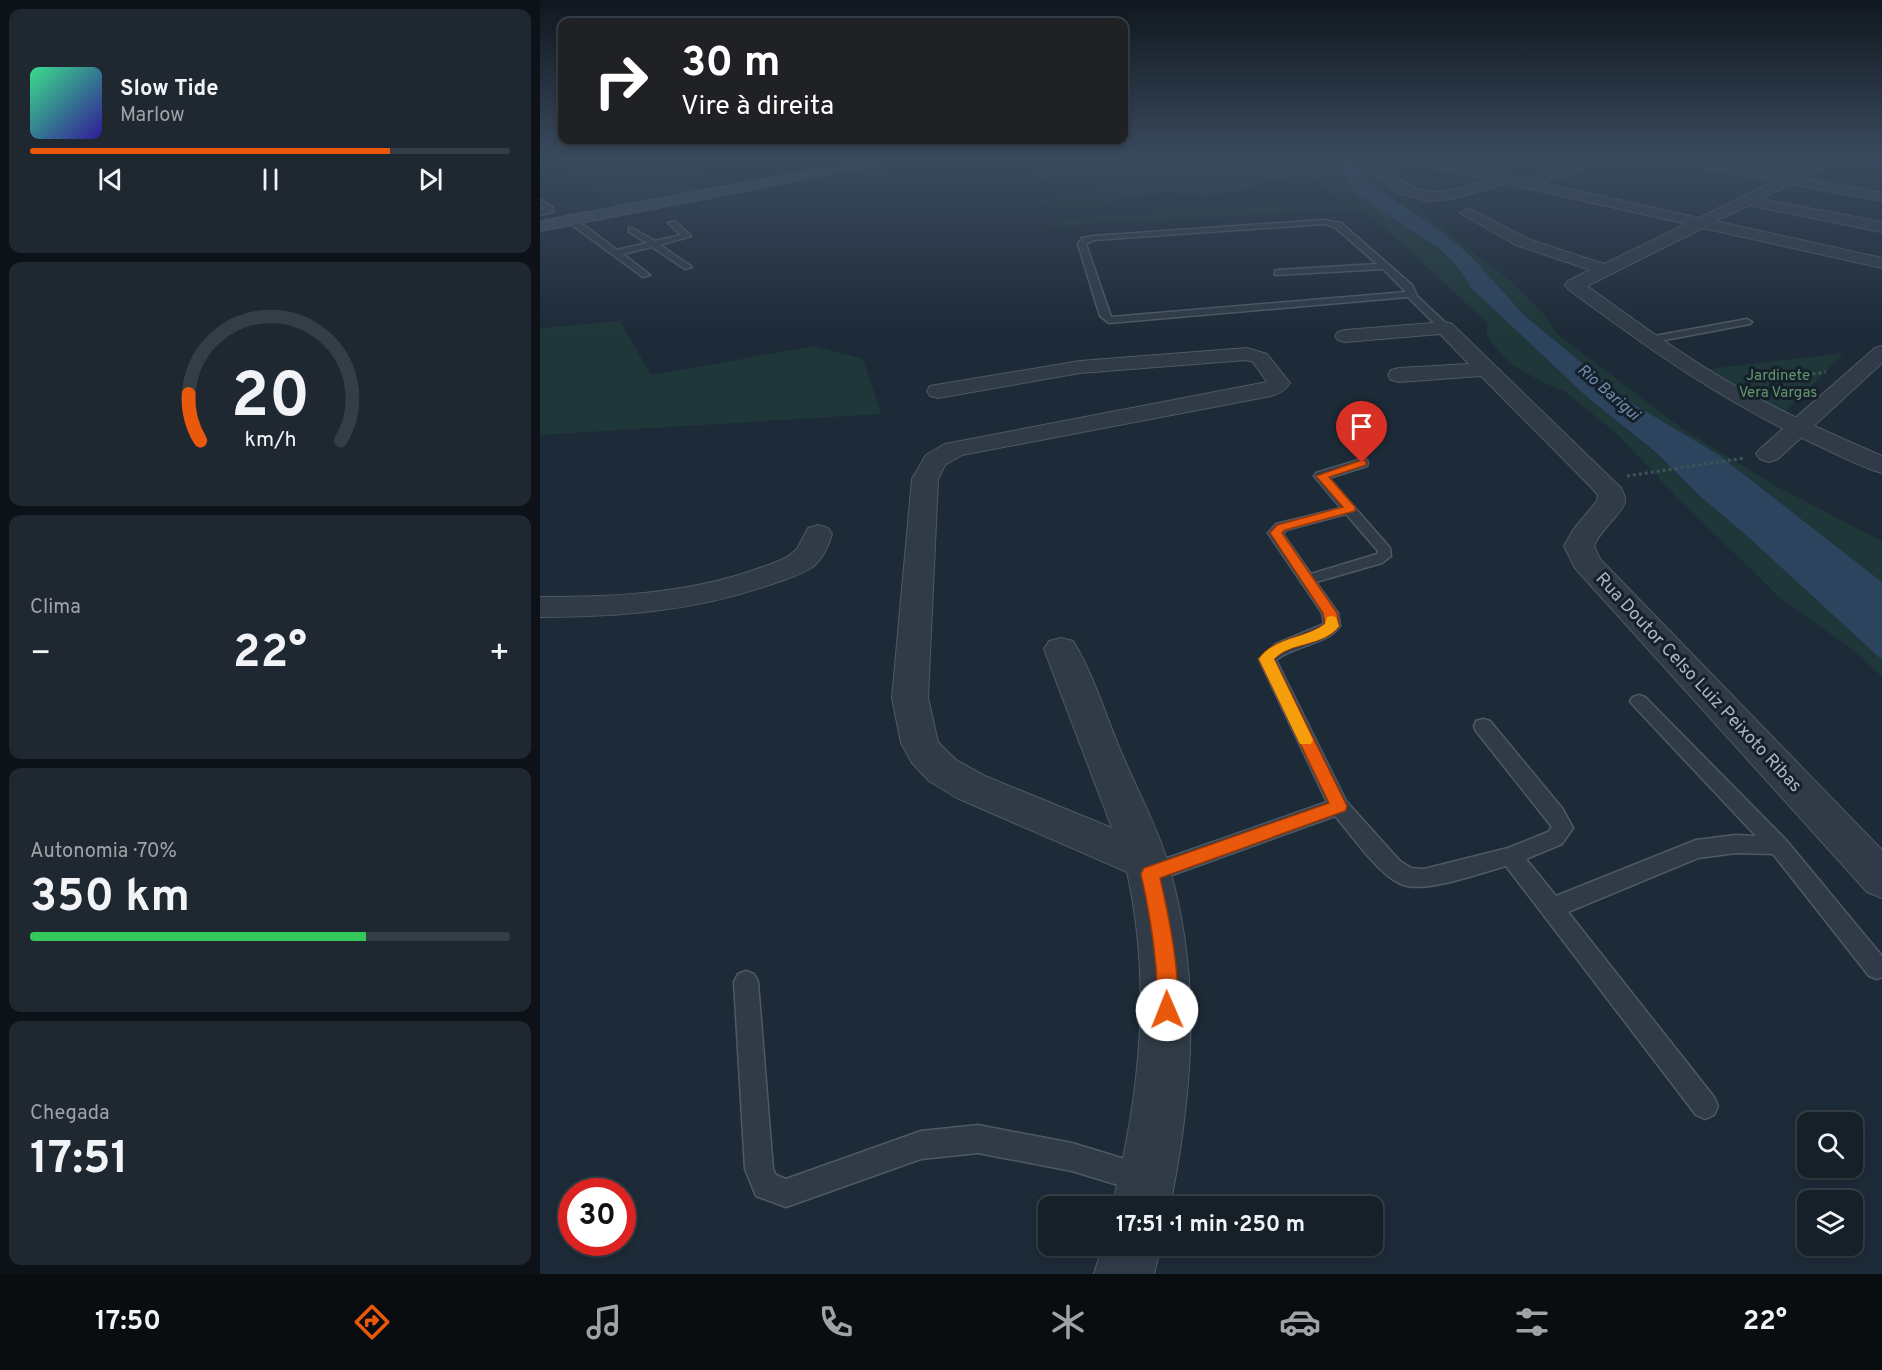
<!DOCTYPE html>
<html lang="pt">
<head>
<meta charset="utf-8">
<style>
	:root { --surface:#162029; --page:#1f2831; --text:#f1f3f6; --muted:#9ea3a8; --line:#353e46; --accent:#ea580c }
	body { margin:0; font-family:Overpass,sans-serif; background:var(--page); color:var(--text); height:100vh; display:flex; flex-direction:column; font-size:22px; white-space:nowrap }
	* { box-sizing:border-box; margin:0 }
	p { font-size:20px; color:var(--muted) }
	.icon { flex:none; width:33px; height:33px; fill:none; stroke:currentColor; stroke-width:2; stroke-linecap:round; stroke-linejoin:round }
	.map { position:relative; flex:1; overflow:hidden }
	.side { display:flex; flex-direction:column; gap:9px; padding:9px; background:#0c1217; width:540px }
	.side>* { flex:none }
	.banner { position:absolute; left:18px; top:18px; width:570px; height:126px; border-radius:12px; box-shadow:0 3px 9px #0003,0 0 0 2px var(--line); background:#202124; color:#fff; overflow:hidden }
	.controls { position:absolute; left:1257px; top:1112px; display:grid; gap:12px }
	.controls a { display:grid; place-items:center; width:66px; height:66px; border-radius:12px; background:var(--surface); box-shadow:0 3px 9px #0003,0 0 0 2px var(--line); font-size:30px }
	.speed { position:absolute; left:18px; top:1178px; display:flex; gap:12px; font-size:30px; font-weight:700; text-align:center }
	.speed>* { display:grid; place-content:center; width:78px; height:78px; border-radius:50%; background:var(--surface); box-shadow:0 3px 9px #0003,0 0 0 2px var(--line); line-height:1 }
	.speed .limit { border:9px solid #d22; background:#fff; color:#111 }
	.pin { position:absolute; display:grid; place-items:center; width:51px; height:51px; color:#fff; margin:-62px -26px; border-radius:50% 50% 50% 0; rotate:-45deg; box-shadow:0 0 6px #0007 }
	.pin .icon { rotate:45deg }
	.me { position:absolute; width:66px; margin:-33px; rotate:359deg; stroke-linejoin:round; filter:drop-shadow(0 0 4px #0008) }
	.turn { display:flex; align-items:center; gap:21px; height:126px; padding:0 24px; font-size:27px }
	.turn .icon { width:78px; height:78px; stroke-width:2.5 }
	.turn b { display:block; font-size:42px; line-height:51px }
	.big { font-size:45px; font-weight:700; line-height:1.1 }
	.side .card { flex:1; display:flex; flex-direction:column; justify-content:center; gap:9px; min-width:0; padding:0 21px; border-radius:12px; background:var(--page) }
	.side .dial { align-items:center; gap:0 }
	.dial svg { height:156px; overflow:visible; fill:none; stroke:var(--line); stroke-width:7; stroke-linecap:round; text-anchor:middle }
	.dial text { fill:var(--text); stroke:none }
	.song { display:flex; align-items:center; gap:18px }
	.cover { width:72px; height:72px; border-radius:9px; background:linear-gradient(135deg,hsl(150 70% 55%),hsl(250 70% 35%)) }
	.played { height:6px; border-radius:3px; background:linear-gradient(90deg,var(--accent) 75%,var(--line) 75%) }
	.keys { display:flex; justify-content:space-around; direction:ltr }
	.heat { display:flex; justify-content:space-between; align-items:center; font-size:33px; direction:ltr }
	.charge { height:9px; border-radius:4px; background:linear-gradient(90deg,#34c759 70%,var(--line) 0) }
	.trip { position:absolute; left:498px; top:1196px; width:345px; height:60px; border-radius:12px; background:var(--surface); box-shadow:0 3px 9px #0003,0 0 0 2px var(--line); font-weight:700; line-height:60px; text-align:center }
	.dock { display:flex; height:96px; justify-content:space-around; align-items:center; background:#090d10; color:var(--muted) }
	.dock .icon { width:42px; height:42px }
	.dock .active { color:var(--accent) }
	.dock b { font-size:27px; color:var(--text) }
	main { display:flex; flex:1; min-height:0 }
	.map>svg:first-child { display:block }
</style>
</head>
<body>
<main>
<section class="side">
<div class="card">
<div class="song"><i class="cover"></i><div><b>Slow Tide</b><p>Marlow</p></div></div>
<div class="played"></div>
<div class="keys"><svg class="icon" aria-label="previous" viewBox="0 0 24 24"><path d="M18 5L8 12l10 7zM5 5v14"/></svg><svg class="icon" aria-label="pause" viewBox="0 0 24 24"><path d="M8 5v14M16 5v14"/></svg><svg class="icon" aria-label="next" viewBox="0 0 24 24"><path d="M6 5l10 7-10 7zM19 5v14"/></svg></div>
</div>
<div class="card dial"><svg viewBox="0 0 100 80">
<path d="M14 69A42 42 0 1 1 86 69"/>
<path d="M14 69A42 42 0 0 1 8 45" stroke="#ea580c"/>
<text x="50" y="56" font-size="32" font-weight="700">20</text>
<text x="50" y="72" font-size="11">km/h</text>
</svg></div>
<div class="card"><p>Clima</p>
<div class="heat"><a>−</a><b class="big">22°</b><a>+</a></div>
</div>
<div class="card"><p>Autonomia · 70%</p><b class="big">350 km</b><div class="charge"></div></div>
<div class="card"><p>Chegada</p><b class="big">17:51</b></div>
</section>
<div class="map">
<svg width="1342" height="1274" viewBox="0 0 1342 1274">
	<rect width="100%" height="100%" fill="#1d2a37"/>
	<path fill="#1f3738" d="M0,157H247L149,174L146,182L157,191L75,206C55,200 55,188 43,178C36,172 9,167 0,167Z
		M376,157H792L798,163L805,180L877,232L923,271L931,288L1048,398L1113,451L1162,498L1207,536L1342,660V677L1315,651L1239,597L1137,497L1077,434L1023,390L1006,384L970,364L946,336L948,323C905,286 866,244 821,209L508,226L528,219L731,201L808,205L787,191L774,179L763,177L730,180L701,192L665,195L629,193L579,197L561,208H514L501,201L562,185L565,176L544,173L507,179L480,176L500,171L499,165L407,166L320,175L306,170Z
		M808,157H819L890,219L967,278L1004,314L1016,333L1140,427L1234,485L1342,541V582L1179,455L1087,400L985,316L929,254L901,232L824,179V171L813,164Z
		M80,321L111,375L275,346L323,359L341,414L0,435V328Z
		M1304,353L1243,414L1161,370Z"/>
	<path fill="#2d445e" d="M792,157H808L813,164L824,171V179L901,232L929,254L985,316L1087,400L1179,455L1342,582V660L1207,536L1162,498L1114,451L1048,398L931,288C908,241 855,226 818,195C805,184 803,168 792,157Z"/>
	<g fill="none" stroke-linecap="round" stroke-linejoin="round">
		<defs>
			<path id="service" d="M0,199L13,208V212L0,215V211L5,209L0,205Z
				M28,218H34L77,250L107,243L89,232V228H92L115,241L141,235L128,223L135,221L151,236L120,245L152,267L145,269L112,247L83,254L110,275L103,277L28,222Z
				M784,220L801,223L872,285L877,296L909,326V330H901L868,297L569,323L560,316L538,244L542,238L554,236ZM784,224L795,227L837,264L738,270L735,271V275L843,269L866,292L571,317L546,244L554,240Z
				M1207,319L1212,322L1210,324L1109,343L1104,340L1109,337Z
				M822,459L827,460L828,463L827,466L789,478L850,548L851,556L842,563L776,582L798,613L800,626C787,645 754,645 736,660L806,801L860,861L871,868L884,869L968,848L1008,832L1012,827L936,731L934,726L936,721L943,719L950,721L1022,808L1033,828L1022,844L986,859L1016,896L1156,840L1196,835L1216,836L1093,705L1090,701L1093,697L1099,695L1105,697L1246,840L1342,956V977L1337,979L1329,976L1233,854L1196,853L1158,858L1028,912L1174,1097L1178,1106L1174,1115L1165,1119L1156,1115L966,866C941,873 891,891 867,886C842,881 812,835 795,816L610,883L602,881L599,874L602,867L787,802L719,659L736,644L784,624L782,613L728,533L736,524L801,508L774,476L776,473ZM806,514L838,551L837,554L771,574L743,534L746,530Z
				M206,971L214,974L218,982L233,1169L236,1175L246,1179L381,1131L438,1125L532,1143L601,1164L611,1168L615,1178L611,1188L601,1192L532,1171L438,1153L381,1159L246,1207L216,1196L205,1169L194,982L198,974Z"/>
			<path id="minor" d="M850,157H882L986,180L1051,157H1068L1066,160L1002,183L1159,218L1235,181L1125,161L1119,157H1144L1247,175L1286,157H1301L1262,178L1342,193V201L1250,184L1221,199L1342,222V232L1209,205L1176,221L1342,258V268L1163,228L1047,286C1099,323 1151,362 1208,393C1251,417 1297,436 1342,456V473C1320,467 1299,455 1279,446C1186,404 1109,349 1028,289L1025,285L1028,281L1050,270L976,245L920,213L927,209L932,210L988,239L1064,264L1146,224L966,183L912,199L886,201L857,192L831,168L832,162ZM864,160L866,161L950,180C903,193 884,203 844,167Z
				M905,322L912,324L1081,488C1083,492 1086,497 1085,502C1081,515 1060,530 1054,546L1060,559L1342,850V898L1327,892L1035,568L1024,546L1033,530L1057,501L1058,495L1050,486L941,376L859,382L851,380L848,375L851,370L859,368L929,364L900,334L805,342L798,340L795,336L798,332L805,330Z
				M707,348L727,354L750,383C745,390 739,394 731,396L422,455L405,465L398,479L388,698L398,742L416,760L445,776L572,828L504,649L509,641L521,638L533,641C554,675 566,717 582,754C597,790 617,826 628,863C662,976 653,1092 630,1206H572C600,1095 612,985 587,872L417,798L389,781L372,763L361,743L352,698L372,479L386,455L405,444L727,382L713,362L706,360L540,373L398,398L390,396L387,391L390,386L540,361Z
				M278,525L288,528L292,534C288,546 284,557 274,566C262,575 246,579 232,584C157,611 79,617 0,617V597C71,597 143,594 211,571C224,566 238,563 250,555L257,549L268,528Z
				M563,1245H621L614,1274H554Z"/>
			<path id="tertiary" d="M1342,346V363L1238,459L1229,462L1220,459L1216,454L1220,449L1335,348Z"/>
			<path id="secondary" d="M340,157H364L358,161L0,231V221Z"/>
		</defs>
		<use href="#service" stroke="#4e5966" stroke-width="3"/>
		<use href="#minor" stroke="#4e5966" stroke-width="2"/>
		<use href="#tertiary" stroke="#4e5966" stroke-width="2"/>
		<use href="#secondary" stroke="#4e5966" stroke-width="2"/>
		<path stroke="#3c5456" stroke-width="3" stroke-dasharray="3 3" stroke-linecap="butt" d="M1219,382L1286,372
			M1087,476L1204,458"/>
		<use href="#service" fill="#303b47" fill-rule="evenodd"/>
		<use href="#minor" fill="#303b47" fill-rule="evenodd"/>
		<use href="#tertiary" fill="#303b47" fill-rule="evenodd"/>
		<use href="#secondary" fill="#3e4a5b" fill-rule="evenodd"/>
	</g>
	<linearGradient id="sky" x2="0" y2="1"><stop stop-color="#10171e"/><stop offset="0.47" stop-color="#3a4a5e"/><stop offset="1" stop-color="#3a4a5e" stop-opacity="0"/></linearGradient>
	<rect width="1342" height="335" fill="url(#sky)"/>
	<path fill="#ea580c" stroke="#983908" stroke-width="1.5" d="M822,460L826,461V465L789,477L815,507V511L745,530L742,533L797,613L799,626C783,647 751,641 734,659L807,806L805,811L620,878C627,908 645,991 634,1017L627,1020L620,1017C613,1002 618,983 616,966C613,935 608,904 601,874L604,868L789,803L719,659C734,637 765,639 785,624L783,613L730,533L737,525L803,507L776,476Z"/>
	<path fill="#f59e0b" d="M791,616L796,617L799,626C783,647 751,641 734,659L773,740L771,744H760L758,740L719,659C734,637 765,639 785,624L787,617Z"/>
	<g text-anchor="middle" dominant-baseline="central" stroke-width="6" stroke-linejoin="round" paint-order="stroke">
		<g font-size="15" fill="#60976a" stroke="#16202b">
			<text x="1238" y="376">Jardinete<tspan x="1238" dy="17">Vera Vargas</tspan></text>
		</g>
		<g font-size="16" font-style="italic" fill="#6f8eb1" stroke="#16202b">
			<text transform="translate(1068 393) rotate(41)">Rio Barigui</text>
		</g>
		<g font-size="18" fill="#aab6c5" stroke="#16202b">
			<text transform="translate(1158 683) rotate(47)">Rua Doutor Celso Luiz Peixoto Ribas</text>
		</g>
	</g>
</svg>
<div class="controls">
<a><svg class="icon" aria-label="search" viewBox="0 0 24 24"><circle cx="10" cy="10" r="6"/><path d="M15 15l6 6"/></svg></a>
<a><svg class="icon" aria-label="layers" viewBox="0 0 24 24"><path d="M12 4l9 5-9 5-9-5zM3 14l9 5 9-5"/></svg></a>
</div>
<div class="speed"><div class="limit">30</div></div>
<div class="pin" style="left:822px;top:463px;background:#d93025"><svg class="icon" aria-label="arrive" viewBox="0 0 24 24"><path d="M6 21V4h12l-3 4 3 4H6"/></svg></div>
<svg class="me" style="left:627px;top:1010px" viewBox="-20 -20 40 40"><circle r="19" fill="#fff"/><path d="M0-13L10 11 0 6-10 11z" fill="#ea580c"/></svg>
<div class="trip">17:51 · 1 min · 250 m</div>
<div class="banner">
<div class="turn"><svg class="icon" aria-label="right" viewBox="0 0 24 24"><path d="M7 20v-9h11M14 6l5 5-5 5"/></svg><div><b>30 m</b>Vire à direita</div></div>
</div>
</div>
</main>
<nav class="dock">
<b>17:50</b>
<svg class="icon active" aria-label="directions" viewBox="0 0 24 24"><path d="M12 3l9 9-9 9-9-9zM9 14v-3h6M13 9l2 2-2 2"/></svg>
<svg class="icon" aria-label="music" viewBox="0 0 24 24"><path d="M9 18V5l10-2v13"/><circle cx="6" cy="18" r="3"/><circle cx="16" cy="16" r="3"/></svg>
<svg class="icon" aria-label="phone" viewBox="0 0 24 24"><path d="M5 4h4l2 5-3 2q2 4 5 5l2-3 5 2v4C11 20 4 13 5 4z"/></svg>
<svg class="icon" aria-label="climate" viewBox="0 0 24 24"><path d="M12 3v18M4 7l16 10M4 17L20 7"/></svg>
<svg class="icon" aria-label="car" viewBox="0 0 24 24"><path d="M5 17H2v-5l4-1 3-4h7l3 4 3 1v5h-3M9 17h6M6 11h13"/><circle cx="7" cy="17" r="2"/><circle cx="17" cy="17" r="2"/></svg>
<svg class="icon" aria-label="filters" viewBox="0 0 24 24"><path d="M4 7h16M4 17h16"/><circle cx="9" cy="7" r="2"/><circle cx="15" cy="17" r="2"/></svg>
<b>22°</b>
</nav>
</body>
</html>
